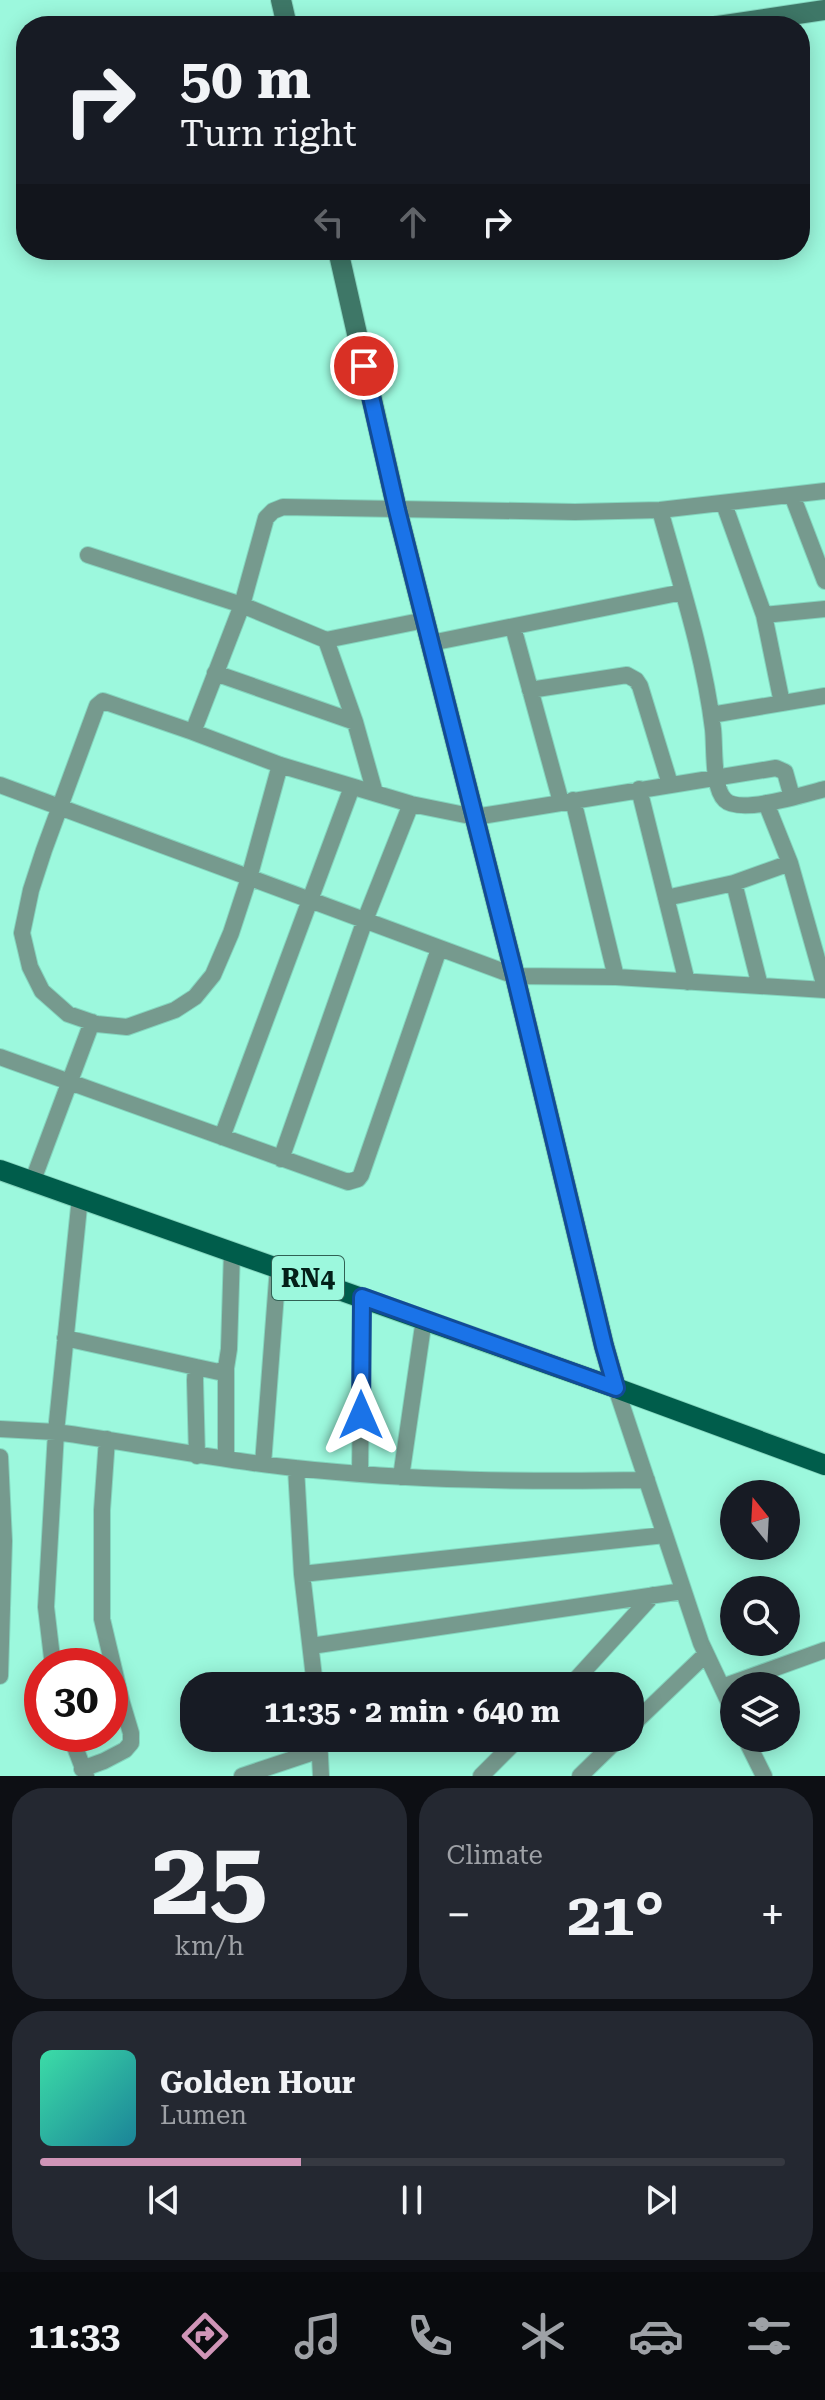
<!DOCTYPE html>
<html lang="en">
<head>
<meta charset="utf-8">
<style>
	:root { --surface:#171b24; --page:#242831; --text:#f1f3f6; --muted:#9ea1a6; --line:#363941; --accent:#d095b7 }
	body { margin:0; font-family:"Roboto Serif",serif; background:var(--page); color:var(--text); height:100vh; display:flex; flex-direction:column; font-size:30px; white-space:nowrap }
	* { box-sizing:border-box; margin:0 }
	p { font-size:26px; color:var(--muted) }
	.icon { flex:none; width:44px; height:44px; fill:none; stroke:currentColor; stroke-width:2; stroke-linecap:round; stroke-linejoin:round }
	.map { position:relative; height:1776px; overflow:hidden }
	.side { display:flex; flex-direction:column; gap:12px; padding:12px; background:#0d0f14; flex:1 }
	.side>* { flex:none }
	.banner { position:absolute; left:16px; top:16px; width:794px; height:244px; border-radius:32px; box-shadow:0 4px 20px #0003; background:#171b24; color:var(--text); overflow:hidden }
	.needle { width:52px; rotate:342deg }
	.fabs { position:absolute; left:720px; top:1480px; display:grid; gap:16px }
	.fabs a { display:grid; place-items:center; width:80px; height:80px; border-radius:50%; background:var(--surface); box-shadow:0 4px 20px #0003; font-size:40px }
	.speed { position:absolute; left:24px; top:1648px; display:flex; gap:16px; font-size:40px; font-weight:700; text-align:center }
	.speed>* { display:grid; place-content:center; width:104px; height:104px; border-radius:50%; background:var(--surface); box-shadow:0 4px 20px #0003; line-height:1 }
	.speed .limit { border:12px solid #d22; background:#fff; color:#111 }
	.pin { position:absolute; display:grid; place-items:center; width:68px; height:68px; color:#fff; margin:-34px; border:4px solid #fff; border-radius:50%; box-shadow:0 2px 8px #0007 }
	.me { position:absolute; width:88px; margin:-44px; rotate:0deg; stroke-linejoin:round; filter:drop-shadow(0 0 6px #0008) }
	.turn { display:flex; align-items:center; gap:28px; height:168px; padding:0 32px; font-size:36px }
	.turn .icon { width:104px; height:104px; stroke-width:2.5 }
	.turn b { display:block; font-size:56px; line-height:68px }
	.lanes { display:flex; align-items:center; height:76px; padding:0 32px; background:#0003; justify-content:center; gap:40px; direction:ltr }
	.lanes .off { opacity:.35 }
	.big { font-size:60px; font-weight:700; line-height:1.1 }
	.side .widget { flex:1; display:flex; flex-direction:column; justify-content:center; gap:12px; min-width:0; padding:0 28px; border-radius:32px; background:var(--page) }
	.side .dial { align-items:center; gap:0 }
	.dial b { font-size:104px; line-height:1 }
	.song { display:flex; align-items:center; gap:24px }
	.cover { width:96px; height:96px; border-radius:12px; background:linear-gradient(135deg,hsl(160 70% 55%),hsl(190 70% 35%)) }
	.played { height:8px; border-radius:4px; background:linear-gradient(90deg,var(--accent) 35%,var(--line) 35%) }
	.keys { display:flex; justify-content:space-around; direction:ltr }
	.heat { display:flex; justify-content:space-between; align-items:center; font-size:44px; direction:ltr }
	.side .tiles { flex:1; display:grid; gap:12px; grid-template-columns:1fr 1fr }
	.widget:last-child { grid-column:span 2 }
	.trip { position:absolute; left:180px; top:1672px; width:464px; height:80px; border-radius:32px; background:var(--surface); box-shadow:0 4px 20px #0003; font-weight:700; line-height:80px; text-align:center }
	.tab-bar { display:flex; height:128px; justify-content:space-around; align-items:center; background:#090b0e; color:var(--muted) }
	.tab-bar .icon { width:56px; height:56px }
	.tab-bar .on { color:var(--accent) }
	.tab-bar b { font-size:36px; color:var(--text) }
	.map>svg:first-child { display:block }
</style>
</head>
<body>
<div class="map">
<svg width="825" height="1776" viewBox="0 0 825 1776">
	<rect width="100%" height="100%" fill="#9cf8dd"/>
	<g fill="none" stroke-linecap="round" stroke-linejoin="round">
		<defs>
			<path id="street" d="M792,495L825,581
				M724,504L764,615
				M660,510C680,582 704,655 713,729C715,746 712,788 725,800C740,815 805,794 825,789
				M88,555L242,605L326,640L355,722L375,793
				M513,627L561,802
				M326,640L425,620
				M431,643L683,592
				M215,673L355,722
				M530,690L627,675L636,680L640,686L670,784
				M782,703L764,615L825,609
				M711,715L825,696
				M193,732L242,605L266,518L273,511L283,507L575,512L660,510L825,491
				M280,765L249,878L231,933L213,975L195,997L175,1010L127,1027L97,1024L68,1014L42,991L30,967L22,933L31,890L44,850L97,706L103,701L193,732L280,765L411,804L475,817L776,768L785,772L792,797
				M0,785L515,976L616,977L825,990
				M639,789L687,982
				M573,800L616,977
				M766,803L790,863L825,987
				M734,883L760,986
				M666,898L734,883L790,863
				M0,1057L348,1182L358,1179L361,1175L439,949
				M222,1137L352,787
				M281,1159L365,920L411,804
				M33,1180L92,1022
				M80,1197L56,1432C136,1443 215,1460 295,1468C412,1481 529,1482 647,1480
				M65,1338L196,1367L195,1380L197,1456
				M196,1367L219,1372L226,1368L229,1349L232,1251
				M226,1368V1459
				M616,1388L701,1643L734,1713
				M0,1429L56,1432L46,1607L53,1666
				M0,1457L4,1541L0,1676
				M263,1464L278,1267
				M296,1468L302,1574L315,1686
				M360,1474L362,1297
				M401,1477L424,1319
				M302,1574L665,1535
				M311,1646L683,1591
				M542,1686L575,1682
				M570,1686L653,1595
				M722,1687L825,1650
				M630,1727L706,1654
				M70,1734L86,1776
				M319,1738L321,1776
				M745,1738L764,1776
				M82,1769L104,1761L125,1750L131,1743V1733L122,1703L102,1619V1510L107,1439
				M242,1776L320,1750
				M481,1776L519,1738
				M580,1776L619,1738"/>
			<path id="secondary" d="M281,0L287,26
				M718,26L825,10
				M338,250L397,510L515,976L604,1346L616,1388"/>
			<path id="primary" d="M0,1170L616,1388L825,1465"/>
		</defs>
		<use href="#street" stroke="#84d5be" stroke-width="18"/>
		<use href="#secondary" stroke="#84d5be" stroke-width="22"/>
		<use href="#primary" stroke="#84d5be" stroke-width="22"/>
		<use href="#street" stroke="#769a8e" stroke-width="16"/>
		<use href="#secondary" stroke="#3e7767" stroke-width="20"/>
		<use href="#primary" stroke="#005d4b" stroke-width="20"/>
	</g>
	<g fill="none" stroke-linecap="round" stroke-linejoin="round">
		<defs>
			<path id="route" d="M361,1415L362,1297L616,1388L604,1346L515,976L397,510L364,366"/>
		</defs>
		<use href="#route" stroke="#114b97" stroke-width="20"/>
		<use href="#route" stroke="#1a73e8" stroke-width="14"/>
	</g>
	<g text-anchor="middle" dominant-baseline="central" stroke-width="8" stroke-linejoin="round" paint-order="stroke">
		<rect fill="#9cf8dd" stroke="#316154" stroke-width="2" x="272" y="1256" width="72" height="44" rx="6"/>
		<g font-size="26" font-weight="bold" fill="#032019">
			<text x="308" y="1278">RN4</text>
		</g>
	</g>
</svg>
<div class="fabs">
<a><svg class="needle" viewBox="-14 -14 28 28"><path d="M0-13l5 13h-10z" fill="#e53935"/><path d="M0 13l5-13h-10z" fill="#9ea1a6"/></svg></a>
<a><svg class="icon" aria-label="search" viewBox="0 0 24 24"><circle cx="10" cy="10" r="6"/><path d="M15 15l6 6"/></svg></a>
<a><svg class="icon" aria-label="layers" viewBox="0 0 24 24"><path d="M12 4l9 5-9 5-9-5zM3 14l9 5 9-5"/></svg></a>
</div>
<div class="speed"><div class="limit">30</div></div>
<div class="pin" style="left:364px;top:366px;background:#d93025"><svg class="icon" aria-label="arrive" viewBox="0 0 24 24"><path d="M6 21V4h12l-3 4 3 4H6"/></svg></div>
<svg class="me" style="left:361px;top:1415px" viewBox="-20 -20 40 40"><path d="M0-17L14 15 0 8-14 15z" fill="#1a73e8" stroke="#fff" stroke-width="4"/></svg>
<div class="trip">11:35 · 2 min · 640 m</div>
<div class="banner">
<div class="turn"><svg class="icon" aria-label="right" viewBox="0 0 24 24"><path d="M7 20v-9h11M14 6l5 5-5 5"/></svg><div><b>50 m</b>Turn right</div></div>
<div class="lanes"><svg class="icon off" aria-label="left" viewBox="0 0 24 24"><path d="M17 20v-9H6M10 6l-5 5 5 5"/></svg><svg class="icon off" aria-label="ahead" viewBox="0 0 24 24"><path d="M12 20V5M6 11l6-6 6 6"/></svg><svg class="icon" aria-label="right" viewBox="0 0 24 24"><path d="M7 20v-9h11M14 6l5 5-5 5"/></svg></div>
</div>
</div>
<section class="side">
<div class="tiles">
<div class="widget dial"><b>25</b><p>km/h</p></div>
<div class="widget"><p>Climate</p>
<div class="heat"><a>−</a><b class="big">21°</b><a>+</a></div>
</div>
<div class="widget">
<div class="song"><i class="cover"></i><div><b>Golden Hour</b><p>Lumen</p></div></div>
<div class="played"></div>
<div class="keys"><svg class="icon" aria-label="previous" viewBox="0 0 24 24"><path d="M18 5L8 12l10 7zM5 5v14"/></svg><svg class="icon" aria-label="pause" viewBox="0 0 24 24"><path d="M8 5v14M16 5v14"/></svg><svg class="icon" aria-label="next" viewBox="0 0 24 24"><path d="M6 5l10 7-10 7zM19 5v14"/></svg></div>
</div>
</div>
</section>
<nav class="tab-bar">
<b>11:33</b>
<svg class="icon on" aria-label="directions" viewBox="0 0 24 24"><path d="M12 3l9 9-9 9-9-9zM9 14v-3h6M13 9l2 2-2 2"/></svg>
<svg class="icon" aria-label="music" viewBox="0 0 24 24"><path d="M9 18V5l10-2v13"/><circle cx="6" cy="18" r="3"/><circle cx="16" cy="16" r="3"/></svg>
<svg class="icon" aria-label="phone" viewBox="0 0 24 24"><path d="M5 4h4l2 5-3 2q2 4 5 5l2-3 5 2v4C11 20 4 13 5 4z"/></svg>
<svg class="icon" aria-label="climate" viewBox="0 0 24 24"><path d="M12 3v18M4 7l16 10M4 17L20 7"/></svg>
<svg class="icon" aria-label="car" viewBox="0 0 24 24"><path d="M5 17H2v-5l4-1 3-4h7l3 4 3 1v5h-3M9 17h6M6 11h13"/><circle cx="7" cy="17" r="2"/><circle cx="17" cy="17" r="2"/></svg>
<svg class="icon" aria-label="filters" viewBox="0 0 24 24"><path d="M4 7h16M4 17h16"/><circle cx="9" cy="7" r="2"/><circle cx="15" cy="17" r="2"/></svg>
</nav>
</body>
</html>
